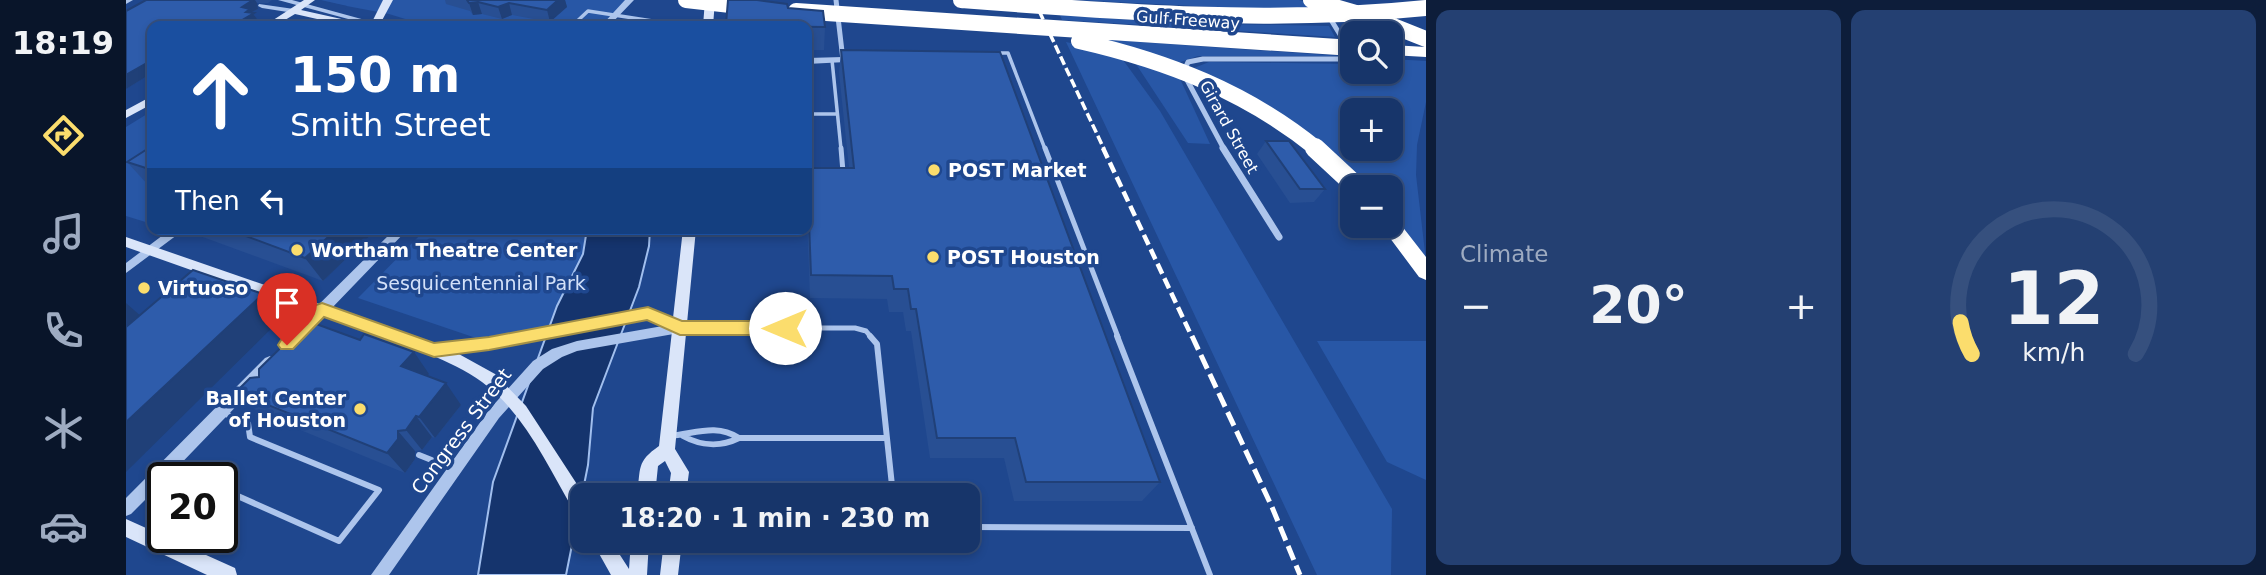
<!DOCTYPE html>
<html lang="en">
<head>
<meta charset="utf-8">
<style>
	:root { --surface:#17356a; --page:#244072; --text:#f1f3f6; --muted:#9eabc1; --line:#36507e; --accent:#fbdd6d }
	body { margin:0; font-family:"DejaVu Sans",sans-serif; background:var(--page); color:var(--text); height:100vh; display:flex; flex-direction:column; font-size:26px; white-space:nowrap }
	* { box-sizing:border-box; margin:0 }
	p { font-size:23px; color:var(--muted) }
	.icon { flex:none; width:38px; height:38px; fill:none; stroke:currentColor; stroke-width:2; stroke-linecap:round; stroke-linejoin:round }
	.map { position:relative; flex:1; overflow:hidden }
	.side { display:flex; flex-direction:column; gap:10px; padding:10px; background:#0d1d3a; width:840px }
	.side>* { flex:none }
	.guide { position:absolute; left:21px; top:21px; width:665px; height:214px; border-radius:14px; box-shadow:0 4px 10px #0003,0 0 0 2px var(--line); background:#1a4fa0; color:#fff; overflow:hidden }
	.tools { position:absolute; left:1214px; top:21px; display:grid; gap:14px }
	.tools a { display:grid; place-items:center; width:63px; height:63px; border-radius:14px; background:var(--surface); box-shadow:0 4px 10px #0003,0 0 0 2px var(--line); font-size:35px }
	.speed { position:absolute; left:21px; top:462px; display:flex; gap:14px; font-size:35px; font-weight:700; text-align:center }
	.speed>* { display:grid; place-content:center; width:91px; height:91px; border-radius:50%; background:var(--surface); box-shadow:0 4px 10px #0003,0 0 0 2px var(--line); line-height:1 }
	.speed .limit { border:4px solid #111; border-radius:10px; background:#fff; color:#111 }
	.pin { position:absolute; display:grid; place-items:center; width:60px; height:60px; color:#fff; margin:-72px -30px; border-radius:50% 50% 50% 0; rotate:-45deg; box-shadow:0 0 7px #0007 }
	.pin .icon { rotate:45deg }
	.me { position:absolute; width:77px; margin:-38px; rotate:270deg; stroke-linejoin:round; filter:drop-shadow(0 0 5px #0008) }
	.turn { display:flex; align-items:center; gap:24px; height:147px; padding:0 28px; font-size:32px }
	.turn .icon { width:91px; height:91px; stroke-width:2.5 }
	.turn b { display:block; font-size:49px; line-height:60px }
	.then { display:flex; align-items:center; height:66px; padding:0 28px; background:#0003; gap:14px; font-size:26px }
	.big { font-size:52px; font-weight:600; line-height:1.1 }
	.side .tile { flex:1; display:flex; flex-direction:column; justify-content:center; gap:10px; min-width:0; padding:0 24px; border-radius:14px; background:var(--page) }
	.side .dial { align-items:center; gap:0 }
	.dial svg { height:182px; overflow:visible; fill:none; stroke:var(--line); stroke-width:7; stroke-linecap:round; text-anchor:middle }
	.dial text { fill:var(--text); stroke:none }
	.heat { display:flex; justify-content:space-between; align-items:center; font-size:38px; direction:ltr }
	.side .tiles { flex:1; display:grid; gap:10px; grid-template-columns:repeat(2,1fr) }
	.trip { position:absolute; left:444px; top:483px; width:410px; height:70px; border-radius:14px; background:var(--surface); box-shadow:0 4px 10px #0003,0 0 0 2px var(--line); font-weight:600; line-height:70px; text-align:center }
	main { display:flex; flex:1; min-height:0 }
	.menu { display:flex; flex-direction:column; width:126px; justify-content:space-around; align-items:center; background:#09152a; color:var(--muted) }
	.menu .icon { width:49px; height:49px }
	.menu .selected { color:var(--accent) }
	.menu b { font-size:32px; color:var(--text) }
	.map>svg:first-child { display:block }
</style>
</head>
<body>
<main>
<nav class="menu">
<b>18:19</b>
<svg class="icon selected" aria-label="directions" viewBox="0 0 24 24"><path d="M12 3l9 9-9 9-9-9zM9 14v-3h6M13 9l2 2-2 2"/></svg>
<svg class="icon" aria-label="music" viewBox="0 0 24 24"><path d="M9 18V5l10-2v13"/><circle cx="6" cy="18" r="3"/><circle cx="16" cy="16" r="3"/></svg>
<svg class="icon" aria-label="phone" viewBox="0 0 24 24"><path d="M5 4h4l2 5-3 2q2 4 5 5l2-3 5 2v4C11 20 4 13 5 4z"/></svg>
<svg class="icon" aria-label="climate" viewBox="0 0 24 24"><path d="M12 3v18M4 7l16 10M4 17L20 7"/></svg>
<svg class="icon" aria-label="car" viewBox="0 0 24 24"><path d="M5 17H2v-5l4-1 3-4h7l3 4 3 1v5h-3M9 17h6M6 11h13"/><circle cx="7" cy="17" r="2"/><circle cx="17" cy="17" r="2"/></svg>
</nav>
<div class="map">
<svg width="1300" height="575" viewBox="0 0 1300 575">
	<rect width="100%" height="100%" fill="#1f478e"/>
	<path fill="#2857a6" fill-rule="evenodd" d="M189,0H501L476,26H302L263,14Z
		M950,0H1173L1203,8H1108Z
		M934,15L1049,23L1203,26L1209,37L936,20Z
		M972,39L1215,56H1072L1052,63Z
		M940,42L992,53L1034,111L1266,509L1265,575H1191Z
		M1004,55L1050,70L1084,144L1062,143Z
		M1265,59L1300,61V102L1291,145L1290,175L1300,261L1265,219V187H1239L1120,93L1068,68L1083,62L1227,64V72H1265ZM1227,110H1265V149H1227Z
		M26,111V224L0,216V127Z
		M300,229H461L457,254L422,329L350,338L232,298Z
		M1191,341H1300V480L1261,462Z"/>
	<path fill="#15346d" stroke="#a1bfee" stroke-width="2" d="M461,229H524L523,246L513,287L467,408L462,465L440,575H352L367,482L431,306L457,254Z"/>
	<path fill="#1f478e" d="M186,0H195L221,6L208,26H196L177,22Z"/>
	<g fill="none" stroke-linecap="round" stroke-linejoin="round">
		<path stroke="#adc5ec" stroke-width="3.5" d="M375,26H382
			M446,26L462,11L546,24L582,25
			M868,53H882L919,149
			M706,60L715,149
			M681,114H711"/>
		<path stroke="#adc5ec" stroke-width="5" d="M715,148L717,172
			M919,148L992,337
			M556,328H729L740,331L745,337"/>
		<path stroke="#adc5ec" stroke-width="6" d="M744,336L751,344L767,495
			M991,336L1084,575
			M543,436C569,434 589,423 613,438
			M557,436C575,446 595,447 613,438H761
			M293,455L328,469
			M45,467L70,478
			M96,489L213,541L253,490L124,437L122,423L97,413
			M842,527L1066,528"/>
		<path stroke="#adc5ec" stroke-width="5" d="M710,0L717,60
			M1202,15L1221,46
			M1098,149L1060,78L1059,69L1062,62L1077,59H1227"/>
		<path stroke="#adc5ec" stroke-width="7" d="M1097,148L1153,237"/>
		<path fill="#adc5ec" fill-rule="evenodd" d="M0,0H7L0,4Z
			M152,0H166L261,26H248Z
			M499,0H508L483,26H475Z
			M133,4L168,9L172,11L168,13L136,8L132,6Z
			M717,57L721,60L720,62L681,64V58Z
			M45,229H59L0,273V263Z
			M269,229H282L177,338H167L166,334L167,330Z
			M554,323L559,324L560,328L559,332L451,351L436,357L417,369L373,418L263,575H245L363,410L407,361L426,349L451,341Z
			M144,356L149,358L151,362L149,366L41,478H37V482L5,514L0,516V498L139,358Z"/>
		<path fill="#dae5f9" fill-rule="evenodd" d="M178,0H189L175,10L229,22H246L257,0H267L253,26H222L169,14L149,26H138Z
			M579,0H589L587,26H577Z
			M26,96V104L0,118V110Z
			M557,229H570L549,449L563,472L560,495H542L545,473L539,461L532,466L529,495H511C515,468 510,462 533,446L546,331L521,319L363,349L331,353L369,374L400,406L458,495L457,518L451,516C424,471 400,414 356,382C340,370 321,362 303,354L0,247V237L309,344L363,337L522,307L547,318Z
			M0,519L109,568L111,575H81L0,537Z
			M466,541H485L503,569L505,541H523L521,575H485Z
			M538,541H556L552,575H534Z"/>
		<path fill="#fff" fill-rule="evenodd" d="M1265,45L1300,47V57L1265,55Z
			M1265,219L1272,221L1300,257V280L1293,277L1255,226H1265Z"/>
		<path stroke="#fff" stroke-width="3.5" stroke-dasharray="9 3.5" stroke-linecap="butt" d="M908,0L978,149"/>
		<path stroke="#fff" stroke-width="4.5" stroke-dasharray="11 5" stroke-linecap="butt" d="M977,148L1066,337"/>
		<path stroke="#fff" stroke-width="5" stroke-dasharray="15 6" stroke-linecap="butt" d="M1066,336L1146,507L1174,575"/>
		<path stroke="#fff" stroke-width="16" d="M560,0L631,8
			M835,0C991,12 1144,24 1300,8
			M1185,0L1247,18L1300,39
			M670,11L1227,48
			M953,41C1041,61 1121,92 1191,149"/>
		<path stroke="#fff" stroke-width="20" d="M1189,148L1231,187"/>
	</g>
	<path fill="#284f93" d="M20,0H146L142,3H131L132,9L126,12L133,22L26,26V73L0,89Z
		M319,0H439L441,7L424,22L386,15L376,19L356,14L347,15L344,11L320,4Z
		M602,0L662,8L699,27L698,50H681V26H600Z
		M715,50L1034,482L1016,501H888L878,458H804L785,331H780L777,312H763L761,299L684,298L681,215V168H723L713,73Z
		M1140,141L1199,189L1188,202L1164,203L1131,154Z
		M26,146V187L23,186L1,162Z
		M61,229H251L197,281L63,232Z
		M303,374L301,376L335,405L309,438L306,437L296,450L289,451V459L279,473L133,413L110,392Z"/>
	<path fill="#204078" d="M127,0H129L131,3L132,9L126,12L133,22L126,26H106L116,7Z
		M432,0H439L441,7L424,22L421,10Z
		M352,2L356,14L347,15L343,3Z
		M383,3L386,15L376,19L372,7Z
		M26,60V73L0,89V75Z
		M211,229H251L197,281L179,258Z
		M137,294L157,317L0,472V422Z
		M0,303L25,325L0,360Z
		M288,352L303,374L291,388L275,366Z
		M320,383L335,405L309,438L293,417Z
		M290,416L306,437L296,450L280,430Z
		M272,431L289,451V459L279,473L261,453Z"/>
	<path fill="#2e5cab" stroke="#204078" stroke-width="2" d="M20,0H127L116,7L124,9L120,12L128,13L106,26H26V60L0,75V11Z
		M341,0H432L421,10L383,3L372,7L352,2L343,3Z
		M602,0H631L661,4L662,8L697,11L699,27L607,26L600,24Z
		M715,50L874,52L1034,482H900L889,438H811L790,309H785L782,289H768L766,276L685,275L681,168H728Z
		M1140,141H1163L1199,189H1174Z
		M26,146V170L1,162Z
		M101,229H211L179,258Z
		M67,270L137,294L0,422V327Z
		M182,321L234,340L238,334L288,352L275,366L320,383L293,417L290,416L280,430L272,431V439L261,453L110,392L124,378L133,377V369Z"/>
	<path fill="#fbdd6d" stroke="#a39047" stroke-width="2" d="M196,303L308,343L363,337L522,307L556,321H659L665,323L667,328L665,333L659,335H554L521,320L363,350L308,357L198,317L167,349H155L152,345L155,340L190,305Z"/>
	<g fill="#fbdd6d" stroke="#1f478e" stroke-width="2.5">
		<circle cx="808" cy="170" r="7"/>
		<circle cx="171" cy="250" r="7"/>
		<circle cx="807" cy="257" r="7"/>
		<circle cx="18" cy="288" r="7"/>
		<circle cx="234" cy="409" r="7"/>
	</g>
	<g text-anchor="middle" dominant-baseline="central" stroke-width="7" stroke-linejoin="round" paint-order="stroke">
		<g font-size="16" fill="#fff" stroke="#1f478e">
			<text transform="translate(1062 20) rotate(4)">Gulf Freeway</text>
			<text transform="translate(1103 127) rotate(61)">Girard Street</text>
		</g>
		<g font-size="19" font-weight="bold" fill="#fff" stroke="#1f478e" text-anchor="start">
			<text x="822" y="170">POST Market</text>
			<text x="185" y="250">Wortham Theatre Center</text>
			<text x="821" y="257">POST Houston</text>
			<text x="32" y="288">Virtuoso</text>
			<text x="220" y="398" text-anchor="end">Ballet Center<tspan x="220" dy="22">of Houston</tspan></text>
		</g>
		<g font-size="19" fill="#d3e1f9" stroke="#1f478e">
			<text x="355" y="283">Sesquicentennial Park</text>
		</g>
		<g font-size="19" fill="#fff" stroke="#1f478e">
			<text transform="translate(335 431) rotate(-53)">Congress Street</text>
		</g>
	</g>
</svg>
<div class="tools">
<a><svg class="icon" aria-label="search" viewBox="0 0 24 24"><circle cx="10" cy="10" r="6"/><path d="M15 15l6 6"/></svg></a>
<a>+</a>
<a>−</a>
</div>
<div class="speed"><div class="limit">20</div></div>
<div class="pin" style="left:161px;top:345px;background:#d93025"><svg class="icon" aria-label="arrive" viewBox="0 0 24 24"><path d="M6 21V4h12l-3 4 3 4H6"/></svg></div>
<svg class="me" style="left:659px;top:328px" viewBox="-20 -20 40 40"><circle r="19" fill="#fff"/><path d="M0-13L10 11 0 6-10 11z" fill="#fbdd6d"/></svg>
<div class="trip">18:20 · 1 min · 230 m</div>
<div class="guide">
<div class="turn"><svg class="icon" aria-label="ahead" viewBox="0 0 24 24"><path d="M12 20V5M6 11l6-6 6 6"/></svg><div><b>150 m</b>Smith Street</div></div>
<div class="then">Then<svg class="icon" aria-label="left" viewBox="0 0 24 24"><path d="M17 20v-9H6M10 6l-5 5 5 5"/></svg></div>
</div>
</div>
<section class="side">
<div class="tiles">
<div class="tile"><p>Climate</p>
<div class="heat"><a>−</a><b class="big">20°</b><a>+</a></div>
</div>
<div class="tile dial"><svg viewBox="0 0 100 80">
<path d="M14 69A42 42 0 1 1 86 69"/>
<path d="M14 69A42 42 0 0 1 9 55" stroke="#fbdd6d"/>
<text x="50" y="56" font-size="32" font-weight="700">12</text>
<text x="50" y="72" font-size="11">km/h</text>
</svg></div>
</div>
</section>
</main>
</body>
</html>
